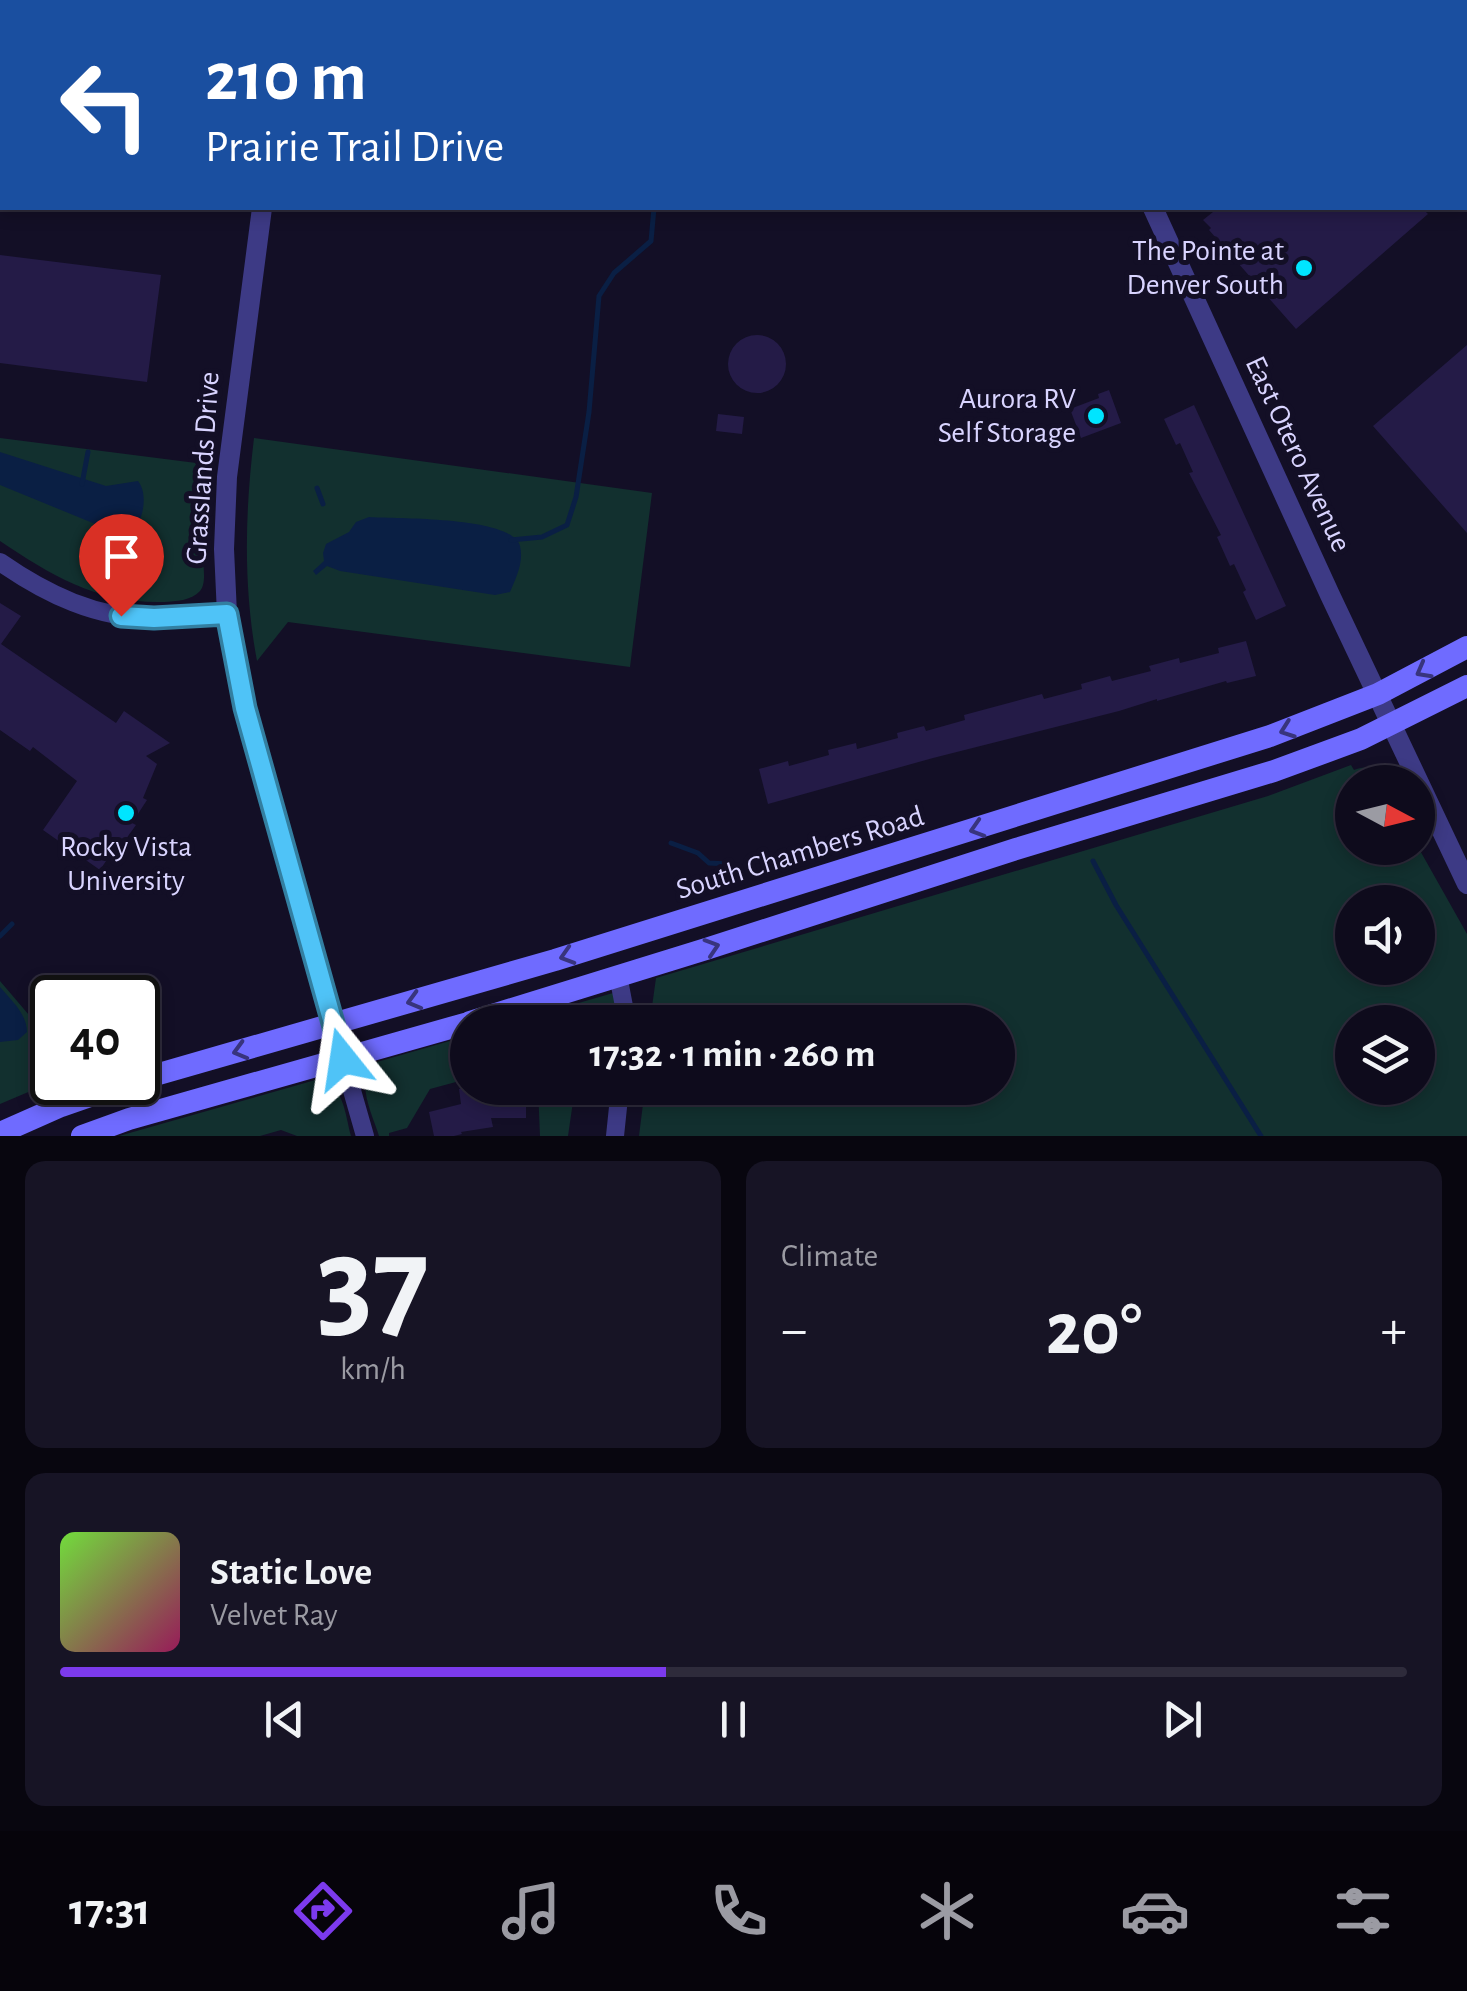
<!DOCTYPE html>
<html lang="en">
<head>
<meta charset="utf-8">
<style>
	:root { --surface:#0e0b1c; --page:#171425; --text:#f1f3f6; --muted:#9b9ba3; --line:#2e2b3b; --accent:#7c3aed }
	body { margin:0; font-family:"Alegreya Sans",sans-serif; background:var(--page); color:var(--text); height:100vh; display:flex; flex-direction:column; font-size:38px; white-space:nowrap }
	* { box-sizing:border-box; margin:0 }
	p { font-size:32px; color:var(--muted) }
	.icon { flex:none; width:55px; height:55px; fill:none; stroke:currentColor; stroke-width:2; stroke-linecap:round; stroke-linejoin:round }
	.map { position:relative; height:1136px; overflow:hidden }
	.drawer { display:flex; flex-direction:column; gap:25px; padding:25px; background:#08060f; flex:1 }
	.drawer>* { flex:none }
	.banner { position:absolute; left:0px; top:0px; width:1468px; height:210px; box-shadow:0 5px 15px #0003,0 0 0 2px var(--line); background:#1a4fa0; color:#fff; overflow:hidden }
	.needle { width:65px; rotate:97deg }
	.fabs { position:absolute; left:1335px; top:765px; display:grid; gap:20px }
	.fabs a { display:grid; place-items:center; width:100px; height:100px; border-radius:50%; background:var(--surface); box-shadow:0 5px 15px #0003,0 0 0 2px var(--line); font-size:50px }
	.speed { position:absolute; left:30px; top:975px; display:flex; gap:20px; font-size:50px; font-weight:700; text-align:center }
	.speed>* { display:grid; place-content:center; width:130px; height:130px; border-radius:50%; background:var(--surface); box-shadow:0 5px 15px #0003,0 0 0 2px var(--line); line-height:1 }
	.speed .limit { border:5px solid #111; border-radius:15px; background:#fff; color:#111 }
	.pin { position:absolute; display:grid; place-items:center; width:85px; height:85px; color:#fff; margin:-102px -42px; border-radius:50% 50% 50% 0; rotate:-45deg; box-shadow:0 0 10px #0007 }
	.pin .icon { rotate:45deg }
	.me { position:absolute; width:110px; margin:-55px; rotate:345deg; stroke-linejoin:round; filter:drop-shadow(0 0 8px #0008) }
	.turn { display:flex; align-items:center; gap:35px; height:210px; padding:0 40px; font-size:45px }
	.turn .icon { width:130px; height:130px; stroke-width:2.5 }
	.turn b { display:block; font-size:70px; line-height:85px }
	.big { font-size:75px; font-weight:700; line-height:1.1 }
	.drawer .widget { flex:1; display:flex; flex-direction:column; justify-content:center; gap:15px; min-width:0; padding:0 35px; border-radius:20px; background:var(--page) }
	.drawer .dial { align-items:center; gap:0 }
	.dial b { font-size:130px; line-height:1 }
	.song { display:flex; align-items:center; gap:30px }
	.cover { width:120px; height:120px; border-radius:15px; background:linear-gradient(135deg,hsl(100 70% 55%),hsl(330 70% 35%)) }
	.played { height:10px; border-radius:5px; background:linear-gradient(90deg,var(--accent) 45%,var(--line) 45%) }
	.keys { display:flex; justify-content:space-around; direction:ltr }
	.heat { display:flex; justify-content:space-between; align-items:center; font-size:55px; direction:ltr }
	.drawer .tiles { flex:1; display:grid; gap:25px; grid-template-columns:1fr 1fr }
	.widget:last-child { grid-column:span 2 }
	.trip { position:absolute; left:450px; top:1005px; width:565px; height:100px; border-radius:50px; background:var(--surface); box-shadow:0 5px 15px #0003,0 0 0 2px var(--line); font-weight:700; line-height:100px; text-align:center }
	.tab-bar { display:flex; height:160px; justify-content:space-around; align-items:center; background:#06040b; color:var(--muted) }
	.tab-bar .icon { width:70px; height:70px }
	.tab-bar .current { color:var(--accent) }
	.tab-bar b { font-size:45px; color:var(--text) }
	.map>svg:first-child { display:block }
</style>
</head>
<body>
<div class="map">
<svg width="1467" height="1136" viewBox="0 0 1467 1136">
	<rect width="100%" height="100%" fill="#130f26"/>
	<path fill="#12302f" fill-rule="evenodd" d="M1260,0H1467V80H1465V2H1261Z
		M0,438L204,464L199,550L202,553C203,564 207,583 200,591C191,601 176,601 164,602C99,604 52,576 0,541Z
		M254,438L652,493L630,667L288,622L257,661C243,586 245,513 254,438Z
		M1351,765L1354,770C1366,765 1374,767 1380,779L1385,777L1388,782H1352V848L1418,847L1467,934V1136H639L645,1088H998V1022H656L658,1014H651L656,978L1268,796ZM1352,902H1418V968H1352ZM1352,1022H1418V1088H1352Z
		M0,981L52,1042V1082L0,1104Z
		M620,991L624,1014L618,1021L513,1022Z
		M467,1036V1079L430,1089L407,1128L389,1133V1136H379C372,1113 353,1078 377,1062Z
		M319,1079C344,1085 345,1114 351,1136H297L281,1130L260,1136H119Z
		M538,1088H575L568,1136H540Z"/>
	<path fill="#0a1f44" d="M0,452L106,486L138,481C148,493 144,519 133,531L129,532L105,528L0,485Z
		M369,517C397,519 512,516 520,546C524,562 516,578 510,592L495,595L340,571L327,566L316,575L313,571L324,561L323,553L326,544L349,532L356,522Z
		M0,987C11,1000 27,1014 27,1032L18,1040L0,1042Z"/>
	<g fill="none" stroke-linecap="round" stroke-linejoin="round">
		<path stroke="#0a1f44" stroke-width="5" d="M1308,0L1309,2
			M681,2L682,0
			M1465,36L1467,35
			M1465,114L1467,117
			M82,484L88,452
			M317,488L323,504
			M511,540L542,537L567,525L576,497L589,412L599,296L614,273L651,241L654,208
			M671,843L698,853L709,863L728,864
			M1093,861L1116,905L1261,1136
			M0,936L12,924"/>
	</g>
	<path fill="#241b47" d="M1218,208H1422L1428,214L1296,329L1209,230L1211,228L1203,220Z
		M0,255L161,275L147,382L0,363Z
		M728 364a29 29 0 1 1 58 0a29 29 0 1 1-58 0Z
		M1467,345V533L1373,426Z
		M1109,390L1121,423L1081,438L1070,409L1099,398L1098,394Z
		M1194,405L1286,606L1256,620L1243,592L1246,590L1234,564L1230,566L1217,537L1221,535L1189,473L1193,472L1180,443L1176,445L1164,419Z
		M718,414L744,417L742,434L716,431Z
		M0,603L21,616L1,644L116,723L124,711L170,743L146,756L157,764L143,798L147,800L132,823L136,825L111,860L108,858L100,870L43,830L77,781L33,747L30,751L0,730Z
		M1246,641L1256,676L1227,683L1226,681L1157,701V699L1119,711L933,758L768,804L759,769L788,761L789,766L829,755L828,750L856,743L857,749L898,738L897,733L924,726L926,731L965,720L964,715L1042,694L1044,699L1082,689L1081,684L1110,676L1112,681L1151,671L1149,666L1179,658L1180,663L1219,653L1218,648Z
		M465,1088H526V1118H491L493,1127L461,1132L462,1134L454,1136H434L429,1112L461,1104L459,1089Z"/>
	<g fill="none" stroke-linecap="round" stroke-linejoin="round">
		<path stroke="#3d3a85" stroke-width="18" d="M0,562C46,594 97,619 155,618C179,618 203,616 227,614
			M618,975L627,1022
			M343,1059L365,1136
			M615,1136L620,1088"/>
		<path stroke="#3d3a85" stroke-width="20" d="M1096,0V2
			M289,2V0
			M262,208L227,477L224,549L227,614L245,708L343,1059
			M1153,208L1330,595L1467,884"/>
		<path stroke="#6f6bff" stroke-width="22" d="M470,1022L706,949L1016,849L1274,771L1361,739L1467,686
			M138,1080L555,960L1270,736L1378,694L1467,647
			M0,1133L61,1106L130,1082
			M82,1136L129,1119L468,1023"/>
	</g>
	<defs><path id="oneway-chevron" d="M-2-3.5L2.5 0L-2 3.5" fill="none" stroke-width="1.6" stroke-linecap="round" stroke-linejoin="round" transform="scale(2.5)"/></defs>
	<g stroke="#38347d">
		<use href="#oneway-chevron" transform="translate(1423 671) rotate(151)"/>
		<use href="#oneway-chevron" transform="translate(1287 730) rotate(160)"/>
		<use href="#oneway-chevron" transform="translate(977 829) rotate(163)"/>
		<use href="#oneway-chevron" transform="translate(712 947) rotate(-18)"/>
		<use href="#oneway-chevron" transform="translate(567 956) rotate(163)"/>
		<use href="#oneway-chevron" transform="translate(414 1001) rotate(164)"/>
		<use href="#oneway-chevron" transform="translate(240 1051) rotate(164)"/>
	</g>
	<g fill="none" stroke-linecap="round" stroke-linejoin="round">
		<defs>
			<path id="route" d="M121,616L154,618L227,614L245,708L343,1059"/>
		</defs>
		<use href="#route" stroke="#337fa1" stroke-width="25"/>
		<use href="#route" stroke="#4fc3f7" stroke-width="18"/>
	</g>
	<g fill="#00e5ff" stroke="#130f26" stroke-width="4">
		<circle cx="1304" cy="268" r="10"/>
		<circle cx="1096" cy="416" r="10"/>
		<circle cx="126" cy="813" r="10"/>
	</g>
	<g text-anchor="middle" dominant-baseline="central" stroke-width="10" stroke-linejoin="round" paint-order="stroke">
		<g font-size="30" fill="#d9d4ff" stroke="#130f26" text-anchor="end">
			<text x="1284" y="251">The Pointe at<tspan x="1284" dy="34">Denver South</tspan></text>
			<text x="1076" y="399">Aurora RV<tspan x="1076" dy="34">Self Storage</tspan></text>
			<text x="126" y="847" text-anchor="middle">Rocky Vista<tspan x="126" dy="34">University</tspan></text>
		</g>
		<g font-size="30" fill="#d9d4ff" stroke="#130f26">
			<text transform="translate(1298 454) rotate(65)">East Otero Avenue</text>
			<text transform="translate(203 468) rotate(-86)">Grasslands Drive</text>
			<text transform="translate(800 853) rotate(-17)">South Chambers Road</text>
		</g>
	</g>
</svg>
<div class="fabs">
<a><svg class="needle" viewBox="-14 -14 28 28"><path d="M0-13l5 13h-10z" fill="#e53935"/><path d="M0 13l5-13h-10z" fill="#9b9ba3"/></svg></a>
<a><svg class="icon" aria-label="sound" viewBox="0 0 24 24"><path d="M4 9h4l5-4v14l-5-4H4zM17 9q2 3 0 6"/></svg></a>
<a><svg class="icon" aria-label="layers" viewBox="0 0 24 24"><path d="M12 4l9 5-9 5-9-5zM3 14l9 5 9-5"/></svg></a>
</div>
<div class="speed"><div class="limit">40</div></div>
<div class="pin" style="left:121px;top:616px;background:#d93025"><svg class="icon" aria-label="arrive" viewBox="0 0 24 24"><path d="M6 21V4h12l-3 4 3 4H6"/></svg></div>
<svg class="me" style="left:343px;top:1059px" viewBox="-20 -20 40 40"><path d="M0-17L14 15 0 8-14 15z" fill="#4fc3f7" stroke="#fff" stroke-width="4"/></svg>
<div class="trip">17:32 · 1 min · 260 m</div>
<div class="banner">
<div class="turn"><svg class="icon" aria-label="left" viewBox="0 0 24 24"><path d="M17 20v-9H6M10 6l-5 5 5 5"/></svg><div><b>210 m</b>Prairie Trail Drive</div></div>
</div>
</div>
<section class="drawer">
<div class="tiles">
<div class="widget dial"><b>37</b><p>km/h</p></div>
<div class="widget"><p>Climate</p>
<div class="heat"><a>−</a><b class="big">20°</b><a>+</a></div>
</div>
<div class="widget">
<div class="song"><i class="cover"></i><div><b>Static Love</b><p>Velvet Ray</p></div></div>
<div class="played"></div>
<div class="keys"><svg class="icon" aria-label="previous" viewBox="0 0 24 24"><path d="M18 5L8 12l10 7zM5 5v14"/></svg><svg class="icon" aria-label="pause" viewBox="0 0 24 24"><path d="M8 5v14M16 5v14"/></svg><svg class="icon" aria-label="next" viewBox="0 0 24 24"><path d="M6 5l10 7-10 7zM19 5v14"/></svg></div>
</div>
</div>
</section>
<nav class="tab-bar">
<b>17:31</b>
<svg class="icon current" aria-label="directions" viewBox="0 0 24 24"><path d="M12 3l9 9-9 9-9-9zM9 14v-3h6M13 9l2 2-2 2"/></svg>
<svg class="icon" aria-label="music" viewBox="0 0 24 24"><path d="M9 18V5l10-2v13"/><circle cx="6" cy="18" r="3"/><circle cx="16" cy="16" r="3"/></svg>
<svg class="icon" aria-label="phone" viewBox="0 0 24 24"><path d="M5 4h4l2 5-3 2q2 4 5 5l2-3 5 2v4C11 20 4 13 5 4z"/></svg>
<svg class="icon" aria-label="climate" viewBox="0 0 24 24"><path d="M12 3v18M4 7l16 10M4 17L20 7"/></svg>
<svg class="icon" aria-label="car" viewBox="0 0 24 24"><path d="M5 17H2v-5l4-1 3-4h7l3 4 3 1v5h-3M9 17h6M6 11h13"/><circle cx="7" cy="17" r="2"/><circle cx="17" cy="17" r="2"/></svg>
<svg class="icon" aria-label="filters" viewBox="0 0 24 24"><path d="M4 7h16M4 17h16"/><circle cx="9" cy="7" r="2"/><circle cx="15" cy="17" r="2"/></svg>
</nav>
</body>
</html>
